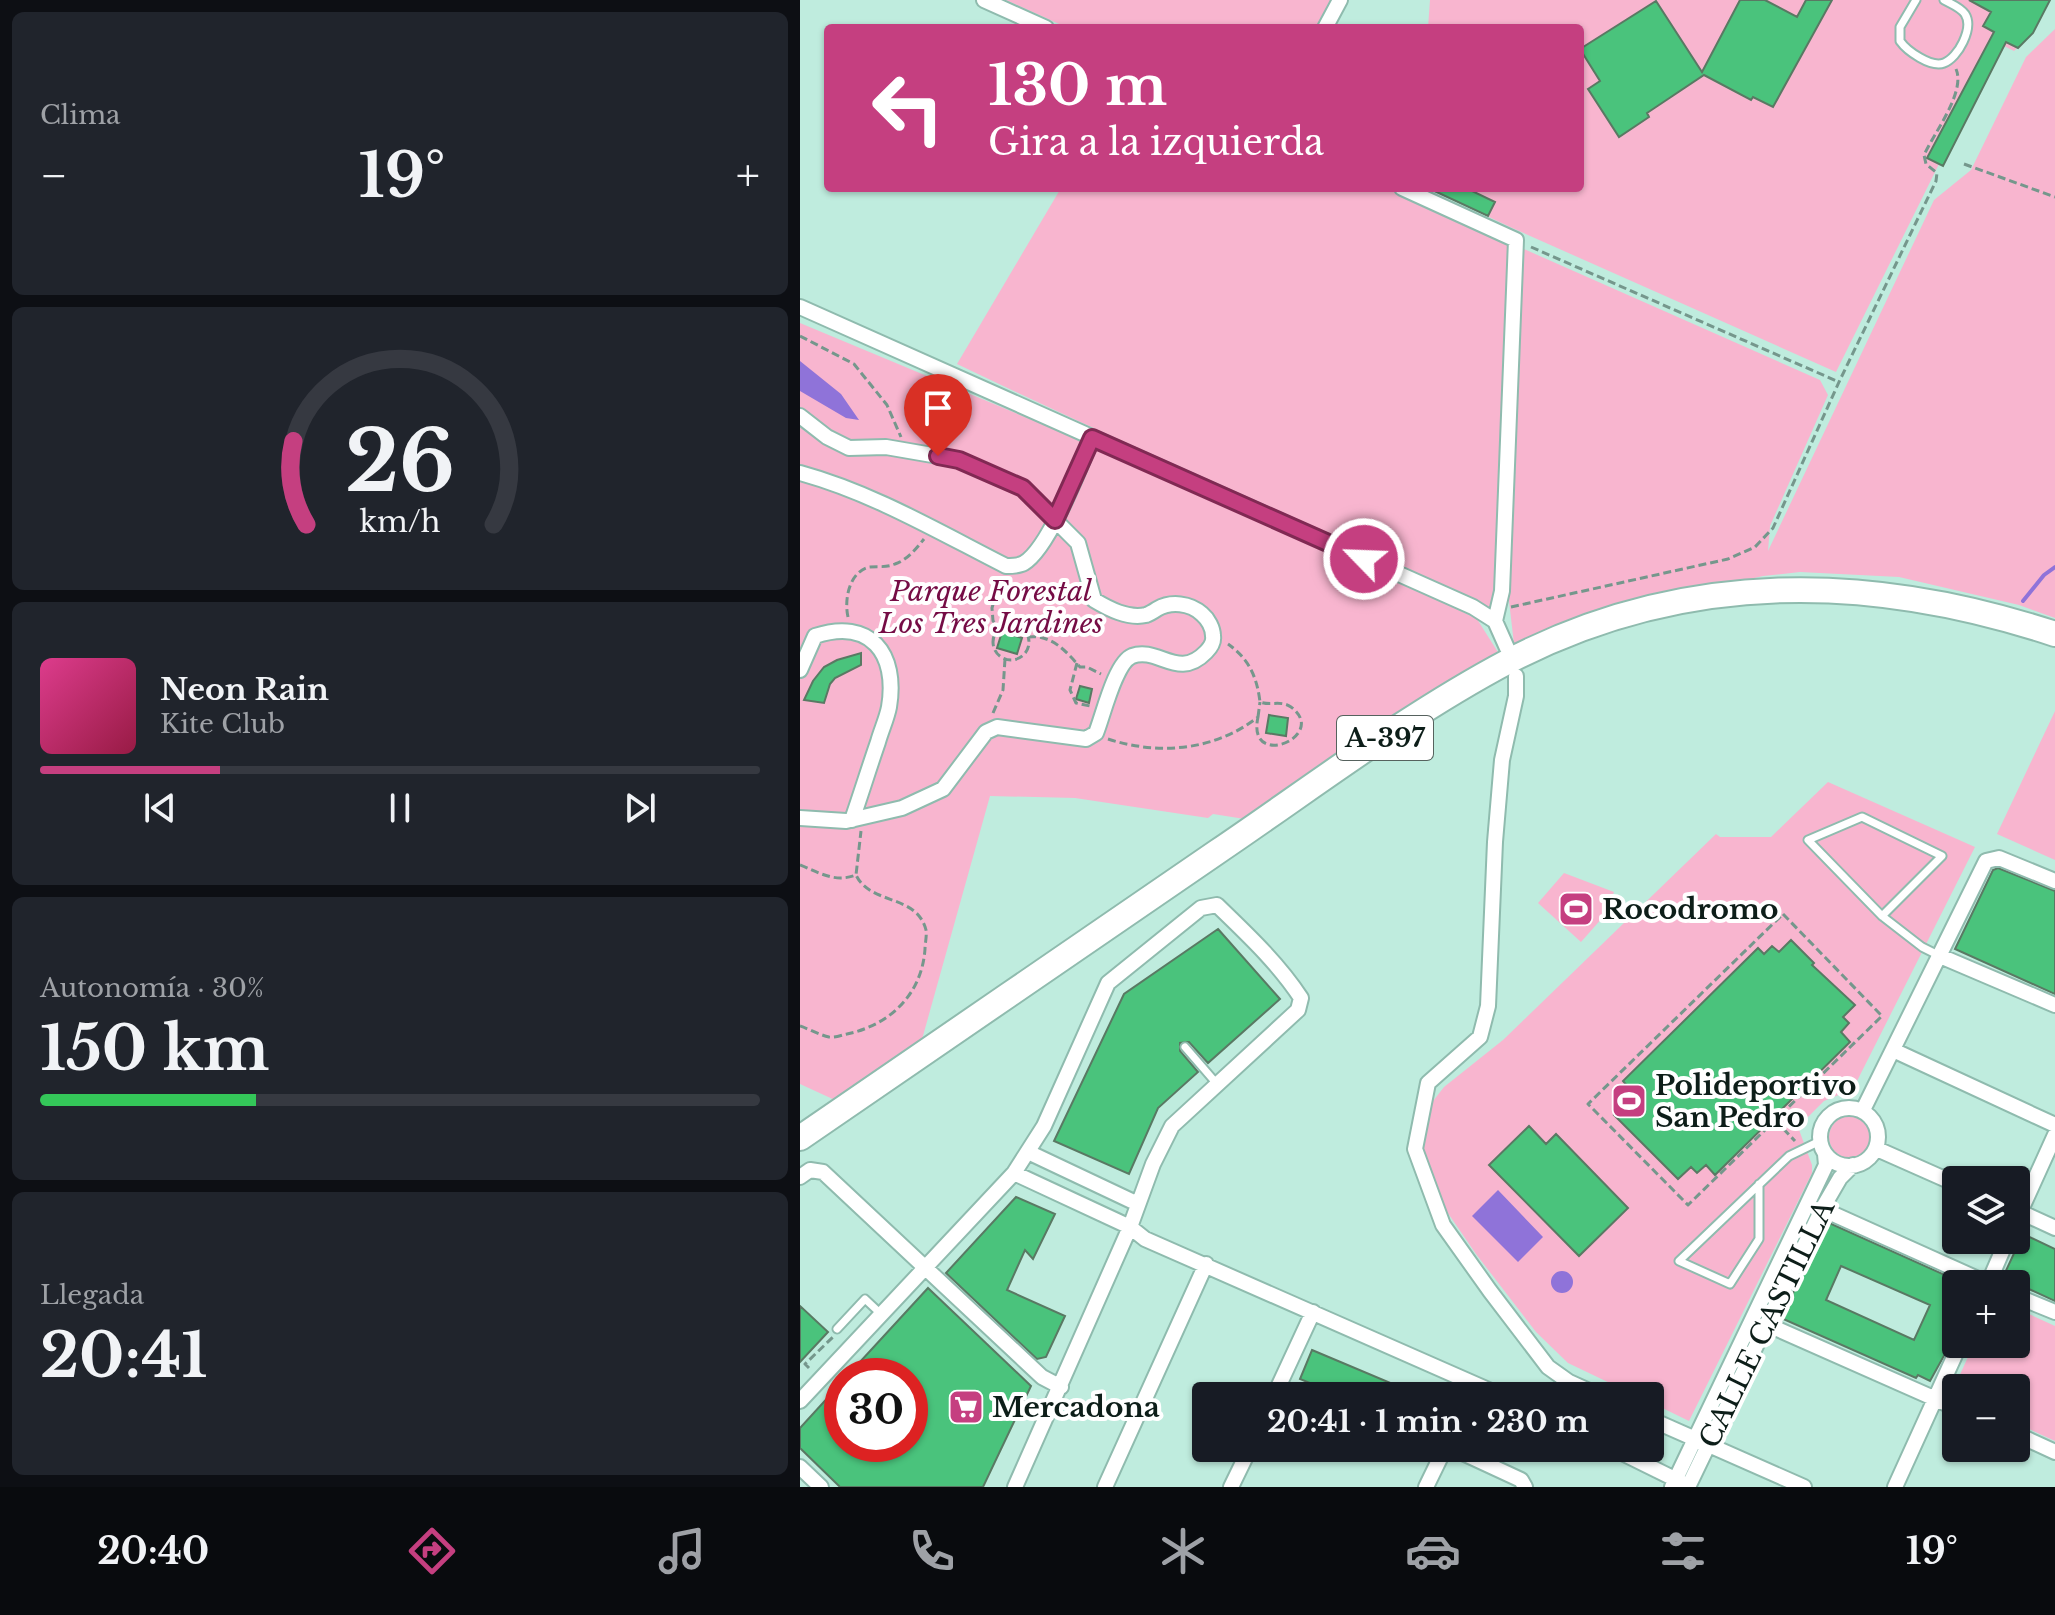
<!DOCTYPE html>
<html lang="es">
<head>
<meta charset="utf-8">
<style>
	:root { --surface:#171b24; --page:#20242c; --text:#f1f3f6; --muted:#9ea1a6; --line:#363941; --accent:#c53f80 }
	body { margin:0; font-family:"Libre Baskerville",serif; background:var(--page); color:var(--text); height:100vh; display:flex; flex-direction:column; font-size:30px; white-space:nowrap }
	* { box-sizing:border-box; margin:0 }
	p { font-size:26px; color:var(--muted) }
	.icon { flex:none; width:44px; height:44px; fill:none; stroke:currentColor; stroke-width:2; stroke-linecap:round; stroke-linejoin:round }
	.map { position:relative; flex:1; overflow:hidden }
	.drawer { display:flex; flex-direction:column; gap:12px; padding:12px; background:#0d0f14; width:800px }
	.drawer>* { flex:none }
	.guide { position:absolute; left:24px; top:24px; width:760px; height:168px; border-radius:8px; box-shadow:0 2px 6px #0004; background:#c53f80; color:#fff; overflow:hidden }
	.buttons { position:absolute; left:1142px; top:1166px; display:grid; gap:16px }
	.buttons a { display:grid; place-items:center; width:88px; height:88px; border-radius:8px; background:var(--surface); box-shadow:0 2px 6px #0004; font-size:40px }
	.speed { position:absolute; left:24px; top:1358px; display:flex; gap:16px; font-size:40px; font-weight:700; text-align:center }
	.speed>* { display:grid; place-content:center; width:104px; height:104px; border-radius:50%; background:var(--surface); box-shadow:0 2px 6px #0004; line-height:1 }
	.speed .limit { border:12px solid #d22; background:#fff; color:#111 }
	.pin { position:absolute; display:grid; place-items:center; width:68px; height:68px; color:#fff; margin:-82px -34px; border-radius:50% 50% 50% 0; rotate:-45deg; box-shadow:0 0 8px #0007 }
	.pin .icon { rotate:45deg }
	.me { position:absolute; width:88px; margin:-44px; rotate:294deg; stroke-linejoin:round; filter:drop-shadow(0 0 6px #0008) }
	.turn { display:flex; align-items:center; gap:28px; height:168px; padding:0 32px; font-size:36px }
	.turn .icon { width:104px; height:104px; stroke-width:2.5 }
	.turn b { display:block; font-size:56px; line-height:68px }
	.big { font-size:60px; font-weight:800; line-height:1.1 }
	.drawer .widget { flex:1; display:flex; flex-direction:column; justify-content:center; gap:12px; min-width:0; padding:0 28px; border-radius:12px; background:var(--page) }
	.drawer .dial { align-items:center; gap:0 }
	.dial svg { height:208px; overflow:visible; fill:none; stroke:var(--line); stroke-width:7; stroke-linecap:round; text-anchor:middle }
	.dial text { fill:var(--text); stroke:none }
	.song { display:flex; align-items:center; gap:24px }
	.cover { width:96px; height:96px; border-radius:12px; background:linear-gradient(135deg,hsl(330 70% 55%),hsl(340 70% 35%)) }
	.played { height:8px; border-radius:4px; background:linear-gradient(90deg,var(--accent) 25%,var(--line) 25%) }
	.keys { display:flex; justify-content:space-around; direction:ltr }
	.heat { display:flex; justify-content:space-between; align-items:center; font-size:44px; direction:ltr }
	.charge { height:12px; border-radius:6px; background:linear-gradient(90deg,#34c759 30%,var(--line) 0) }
	.trip { position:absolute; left:392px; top:1382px; width:472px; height:80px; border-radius:8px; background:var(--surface); box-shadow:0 2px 6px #0004; font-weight:800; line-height:80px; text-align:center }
	.dock { display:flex; height:128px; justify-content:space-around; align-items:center; background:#090b0e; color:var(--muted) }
	.dock .icon { width:56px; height:56px }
	.dock .selected { color:var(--accent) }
	.dock b { font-size:36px; color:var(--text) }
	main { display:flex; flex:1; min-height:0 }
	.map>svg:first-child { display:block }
</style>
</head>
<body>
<main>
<section class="drawer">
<div class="widget"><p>Clima</p>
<div class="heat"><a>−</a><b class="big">19°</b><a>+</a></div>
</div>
<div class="widget dial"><svg viewBox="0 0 100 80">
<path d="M14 69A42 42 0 1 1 86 69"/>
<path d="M14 69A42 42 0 0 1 9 37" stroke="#c53f80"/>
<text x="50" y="56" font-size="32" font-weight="700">26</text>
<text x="50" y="72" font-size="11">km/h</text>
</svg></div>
<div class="widget">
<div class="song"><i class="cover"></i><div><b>Neon Rain</b><p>Kite Club</p></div></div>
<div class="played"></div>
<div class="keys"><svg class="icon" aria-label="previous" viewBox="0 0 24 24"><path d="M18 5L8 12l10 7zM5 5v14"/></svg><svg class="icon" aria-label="pause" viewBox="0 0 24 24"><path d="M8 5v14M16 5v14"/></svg><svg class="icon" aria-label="next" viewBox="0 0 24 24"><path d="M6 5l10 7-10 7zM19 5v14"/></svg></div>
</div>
<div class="widget"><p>Autonomía · 30%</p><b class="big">150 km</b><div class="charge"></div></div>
<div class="widget"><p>Llegada</p><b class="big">20:41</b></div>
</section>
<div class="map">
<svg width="1255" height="1487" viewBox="0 0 1255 1487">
	<rect width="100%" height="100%" fill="#bfecde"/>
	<path fill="#f8b5cf" d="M206,0H533L518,28H268Z
		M630,0H1250L1233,33L1214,51L1204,46L1143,166L1139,164L1036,372L710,227L628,188H780V28H628Z
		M1255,29V618L1219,605L1099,577L1000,572L963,576L791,615L714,644L709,601L686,608C511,525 332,448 157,364L261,188H586L1020,380L1028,395L970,526L968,551L1134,200L1171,170L1226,57Z
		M0,323L491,528L677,619L701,657L451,820L413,814L408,818L275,798L190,796L121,1043L37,1101L0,1084Z
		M1255,711V860L1197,834Z
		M1028,782L1175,847L1053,1089L1024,1101L998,1127L1012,1165V1173L889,1421L850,1402V1396H837L768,1363L736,1332L676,1254L641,1203L620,1150L630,1105L644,1087L703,1040L916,834L920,837H971Z
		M764,873L814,892L804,916L781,942L738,903Z
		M1029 1137a21 21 0 1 1 42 0a21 21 0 1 1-42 0Z
		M1216,1308L1255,1326V1441L1216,1423V1388H1156V1396L1151,1394L1174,1344H1216Z"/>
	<path fill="#8f73d9" d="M0,361L41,394L59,420L46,418L0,391Z
		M698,1190L743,1237L718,1262L672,1216Z
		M751 1282a11 11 0 1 1 22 0a11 11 0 1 1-22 0Z"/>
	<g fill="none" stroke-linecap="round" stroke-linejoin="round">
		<path stroke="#8f73d9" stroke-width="4" d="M1223,601L1244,575L1255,567"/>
	</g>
	<path fill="#4ac37c" stroke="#597963" stroke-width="2" fill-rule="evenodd" d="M940,0H965L997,17L1006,0H1032L973,107L953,97L951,100L904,75L847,113L849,117L819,137L788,89L800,81L780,49L856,1L902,72Z
		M1169,0H1250L1233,33L1218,48L1206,42L1143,166L1127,158L1194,32L1183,26L1191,12Z
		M628,188H666L695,202L688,216Z
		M202,632L222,638L217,654L197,648Z
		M61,653V665L35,678L30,684L24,703L4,700L13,681L24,667L37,660Z
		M280,686L292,689L289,703L276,699Z
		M469,715L488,718L486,736L466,733Z
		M1198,868L1255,891V994L1155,949L1193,870Z
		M418,929L480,999L408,1063L389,1042L380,1043V1051L398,1072L358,1108L329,1174L254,1141L324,994Z
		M991,940L1014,963L1012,965L1055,1005L1043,1017L1049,1023L1041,1032L1050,1042L915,1175L906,1165L897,1173L891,1167L878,1179L814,1115L827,1102L821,1096L829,1088L823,1081L958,948L964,954L972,946L979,952Z
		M729,1126L746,1144L756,1134L828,1208L779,1256L689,1165Z
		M216,1197L255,1214L233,1259L225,1250L207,1290L265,1316L246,1357L237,1359L146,1273Z
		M1027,1222L1156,1280V1334L1130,1381L1118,1375L1116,1378L981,1318ZM1041,1266L1130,1305L1114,1340L1026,1300Z
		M1223,1234L1255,1249V1301L1203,1277Z
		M128,1288L231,1386L183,1487H40L0,1448V1428L42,1382V1444H110V1376H47Z
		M0,1306L28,1332L0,1362Z
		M512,1350L600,1387L596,1396H541L500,1379Z"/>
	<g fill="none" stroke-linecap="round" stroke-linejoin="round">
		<defs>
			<path id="service" d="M1116,0L1100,27V41C1107,51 1131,68 1144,63C1158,58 1174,28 1165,14C1160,7 1151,4 1144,0
				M1082,916L1008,840L1062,817L1142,856L1082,916L1122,947L1140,956
				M385,1047L417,1084
				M959,1184V1239L930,1284L879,1261L989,1156L1020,1141
				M37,1329L65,1299L81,1314"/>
			<path id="minor" d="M184,0L246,28
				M525,28L540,0
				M602,188L716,240L702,591L695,621
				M0,307L673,607L695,621L707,648
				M0,416L27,437L49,448L86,447L138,456L159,460L223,488L278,543L294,600C309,609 328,619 346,615C349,614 354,611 357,609C371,601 390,603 402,614C408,619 413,628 413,636C414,642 411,647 406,652C378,681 358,646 332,656C315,663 303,716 296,733L286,739L197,727L186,732L143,789L102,808L46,821L0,818
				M0,473C73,493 139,532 206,566C212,566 219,566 224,563C249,548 280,467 292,438
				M0,670L15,636C70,618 98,653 89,707C87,718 81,731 78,742C69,768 61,794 52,820
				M716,676V696L702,760L695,842L688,1006L680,1037L628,1083L615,1149L643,1225L690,1291L748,1367L769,1382L800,1396
				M1140,956L1255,1005
				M1093,1050L1255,1125
				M1020 1137a29 29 0 1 1 58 0a29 29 0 1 1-58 0Z
				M1063,1110L1186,861L1199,858L1255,881
				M1077,1149L1156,1184
				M228,1152L338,1204
				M214,1173L330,1227L345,1239L702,1396
				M0,1177L10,1170L23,1172L242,1377L261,1387
				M1022,1209L1189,1284
				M1216,1210L1255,1228
				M1216,1221L1255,1135
				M1188,1284L1207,1240
				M1216,1296L1255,1312
				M966,1324L1156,1408
				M474,1396L513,1312
				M0,1401L214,1173L244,1126L308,983L401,908L417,905C447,934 478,963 501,998L498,1010L372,1126L353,1164L330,1227L215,1487
				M850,1419L1004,1487
				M1216,1434L1255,1452
				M652,1448L721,1480L725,1487
				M812,1448L883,1483
				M0,1467L21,1487
				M305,1487L406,1264
				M431,1487L450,1448
				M626,1487L645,1448
				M872,1487L1026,1165L1025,1154
				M888,1487L1022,1209L1040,1178L1053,1165
				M1095,1487L1160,1344"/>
			<path id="primary" d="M0,1138C139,1043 278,947 417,852C513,787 607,715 709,661C884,570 1071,573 1255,634"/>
		</defs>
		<use href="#service" stroke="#8fbbae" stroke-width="11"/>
		<use href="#minor" stroke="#8fbbae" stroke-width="18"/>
		<use href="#primary" stroke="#8fbbae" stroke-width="28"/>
		<path stroke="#75978c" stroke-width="3" stroke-dasharray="8 4" stroke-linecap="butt" d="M1164,164L1255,197
			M731,247L1039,382
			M0,336L54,364L87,405L101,437
			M200,580L192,608L193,621L200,628
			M711,607L928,559L955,547L973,528L1039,382L1136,181L1137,173L1126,164L1124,155C1134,133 1166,92 1156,69
			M48,617C44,600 49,572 69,567C77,566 86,568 95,564C107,560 116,549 124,539
			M193 642a18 18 0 1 1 36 0a18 18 0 1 1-36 0Z
			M228,637C251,634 266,651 280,667H287L301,674
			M277,663L270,690L276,703L290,706
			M193,713L203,690L205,659
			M458,717L460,702
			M308,739C360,756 416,750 458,717C446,771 530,736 491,707C481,700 471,706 460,702C457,677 449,659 428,644
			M0,865C20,873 35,883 56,875L61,831
			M983,914L1082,1016L888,1205L788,1104Z
			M0,1026C9,1029 20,1035 29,1037C35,1038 42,1035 47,1034C90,1025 122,994 125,949C125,944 127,935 126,930C117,894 70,905 56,875
			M975,1120L995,1141
			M9,1368L5,1364L33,1337"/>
		<use href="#service" stroke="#fff" stroke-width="7"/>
		<use href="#minor" stroke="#fff" stroke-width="14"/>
		<use href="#primary" stroke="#fff" stroke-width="24"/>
	</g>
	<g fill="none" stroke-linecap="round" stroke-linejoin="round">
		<defs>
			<path id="route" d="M138,456L159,460L223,488L255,520L292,438L564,559"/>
		</defs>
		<use href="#route" stroke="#802953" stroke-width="20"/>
		<use href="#route" stroke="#c53f80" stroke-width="14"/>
	</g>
	<defs>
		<symbol id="stadium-square" viewBox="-11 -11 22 22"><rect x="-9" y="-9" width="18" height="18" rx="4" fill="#c53f80" stroke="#fff"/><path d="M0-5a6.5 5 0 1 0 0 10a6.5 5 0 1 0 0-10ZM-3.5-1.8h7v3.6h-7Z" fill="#fff"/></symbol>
		<symbol id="supermarket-square" viewBox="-11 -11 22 22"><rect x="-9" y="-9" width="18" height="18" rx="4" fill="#c53f80" stroke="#fff"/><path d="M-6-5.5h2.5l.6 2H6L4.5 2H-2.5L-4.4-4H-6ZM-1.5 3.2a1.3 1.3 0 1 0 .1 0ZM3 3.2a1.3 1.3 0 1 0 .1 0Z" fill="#fff"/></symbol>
	</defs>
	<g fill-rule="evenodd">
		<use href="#stadium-square" x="756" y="889" width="40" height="40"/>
		<use href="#stadium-square" x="809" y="1081" width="40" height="40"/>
		<use href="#supermarket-square" x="146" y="1387" width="40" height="40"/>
	</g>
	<g text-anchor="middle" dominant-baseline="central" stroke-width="8" stroke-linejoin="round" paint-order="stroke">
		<rect fill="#fff" stroke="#56625e" stroke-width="2" x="537" y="716" width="96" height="44" rx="6"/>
		<g font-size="26" font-weight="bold" fill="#0d1e19">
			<text x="585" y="738">A-397</text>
		</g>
		<g font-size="28" font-style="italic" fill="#750c45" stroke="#fff">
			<text x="191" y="591">Parque Forestal<tspan x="191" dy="32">Los Tres Jardines</tspan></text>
		</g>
		<g font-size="28" font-weight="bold" fill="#0d1e19" stroke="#fff" text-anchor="start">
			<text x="802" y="909">Rocodromo</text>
			<text x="855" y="1085">Polideportivo<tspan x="855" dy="32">San Pedro</tspan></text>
			<text x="192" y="1407">Mercadona</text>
		</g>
		<g font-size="28" fill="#0d1e19" stroke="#fff">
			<text transform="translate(967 1324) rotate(-64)">CALLE CASTILLA</text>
		</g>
	</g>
</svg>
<div class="buttons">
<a><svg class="icon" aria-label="layers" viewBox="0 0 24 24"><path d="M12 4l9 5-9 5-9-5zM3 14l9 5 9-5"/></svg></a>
<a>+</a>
<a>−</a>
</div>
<div class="speed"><div class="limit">30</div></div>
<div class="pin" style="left:138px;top:456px;background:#d93025"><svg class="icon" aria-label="arrive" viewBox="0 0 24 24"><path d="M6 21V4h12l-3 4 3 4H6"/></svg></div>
<svg class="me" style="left:564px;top:559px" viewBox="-20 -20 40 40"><circle r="17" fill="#c53f80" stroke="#fff" stroke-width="3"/><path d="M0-11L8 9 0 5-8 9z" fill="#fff"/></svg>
<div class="trip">20:41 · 1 min · 230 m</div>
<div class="guide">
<div class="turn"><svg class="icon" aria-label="left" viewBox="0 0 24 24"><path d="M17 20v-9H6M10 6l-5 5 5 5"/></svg><div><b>130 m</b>Gira a la izquierda</div></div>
</div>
</div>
</main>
<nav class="dock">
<b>20:40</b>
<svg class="icon selected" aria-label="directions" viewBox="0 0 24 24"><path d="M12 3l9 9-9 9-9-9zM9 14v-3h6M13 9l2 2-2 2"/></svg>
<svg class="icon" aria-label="music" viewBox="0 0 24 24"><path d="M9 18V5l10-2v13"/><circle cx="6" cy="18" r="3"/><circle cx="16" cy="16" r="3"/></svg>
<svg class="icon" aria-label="phone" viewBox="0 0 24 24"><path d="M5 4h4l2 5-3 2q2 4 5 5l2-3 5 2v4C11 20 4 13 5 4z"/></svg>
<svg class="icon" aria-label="climate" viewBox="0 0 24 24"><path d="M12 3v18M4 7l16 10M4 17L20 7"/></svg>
<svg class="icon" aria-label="car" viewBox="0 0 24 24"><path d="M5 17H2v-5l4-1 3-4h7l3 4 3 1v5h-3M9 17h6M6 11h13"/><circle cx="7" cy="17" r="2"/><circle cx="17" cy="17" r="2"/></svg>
<svg class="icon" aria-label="filters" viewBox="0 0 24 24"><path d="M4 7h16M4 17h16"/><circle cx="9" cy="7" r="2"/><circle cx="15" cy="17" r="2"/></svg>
<b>19°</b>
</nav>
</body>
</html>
